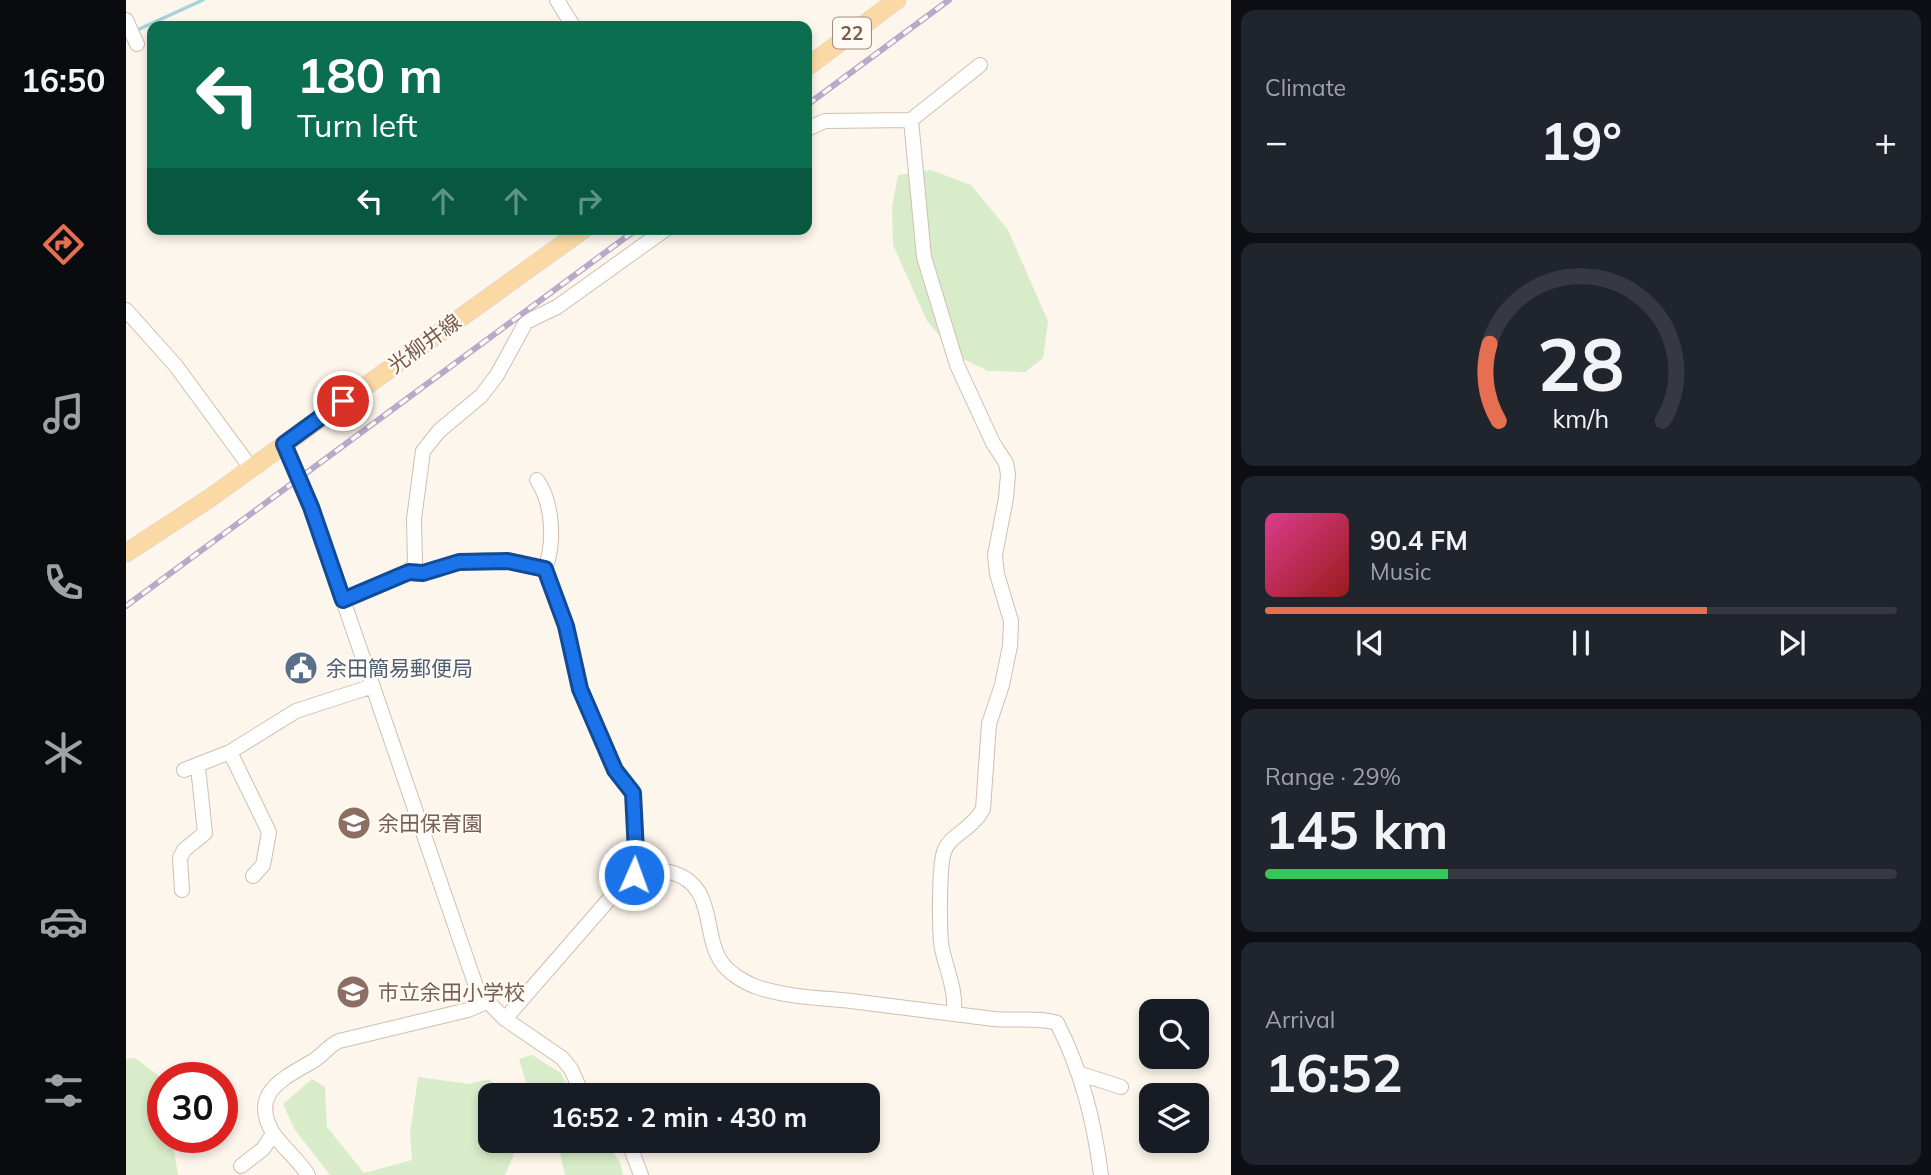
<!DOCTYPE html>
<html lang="en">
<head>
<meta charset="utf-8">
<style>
	:root { --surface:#171b24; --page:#20242c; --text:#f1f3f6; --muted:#9ea1a6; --line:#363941; --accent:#e76f51 }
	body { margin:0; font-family:Mulish,"Noto Sans JP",sans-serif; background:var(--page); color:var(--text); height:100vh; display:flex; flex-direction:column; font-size:26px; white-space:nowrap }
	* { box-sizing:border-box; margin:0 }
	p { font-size:23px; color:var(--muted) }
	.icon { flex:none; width:38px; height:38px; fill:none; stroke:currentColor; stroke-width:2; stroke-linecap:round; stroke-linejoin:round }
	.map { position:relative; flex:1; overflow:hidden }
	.side { display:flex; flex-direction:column; gap:10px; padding:10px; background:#0d0f14; width:700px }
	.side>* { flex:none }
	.banner { position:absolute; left:21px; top:21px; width:665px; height:214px; border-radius:14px; box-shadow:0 4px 10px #0003; background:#0b6e4f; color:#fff; overflow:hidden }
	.tools { position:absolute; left:1013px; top:999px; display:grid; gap:14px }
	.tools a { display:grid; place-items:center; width:70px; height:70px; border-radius:14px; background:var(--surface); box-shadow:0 4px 10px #0003; font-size:35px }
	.speed { position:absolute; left:21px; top:1062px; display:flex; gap:14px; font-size:35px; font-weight:700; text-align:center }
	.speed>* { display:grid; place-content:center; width:91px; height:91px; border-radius:50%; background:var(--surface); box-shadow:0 4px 10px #0003; line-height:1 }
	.speed .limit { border:10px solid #d22; background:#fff; color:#111 }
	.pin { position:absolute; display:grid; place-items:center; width:60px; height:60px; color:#fff; margin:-30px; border:4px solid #fff; border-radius:50%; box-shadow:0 2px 7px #0007 }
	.me { position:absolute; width:77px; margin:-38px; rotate:2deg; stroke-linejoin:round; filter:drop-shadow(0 0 5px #0008) }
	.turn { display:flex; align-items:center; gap:24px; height:147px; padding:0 35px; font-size:32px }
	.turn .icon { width:91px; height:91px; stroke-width:2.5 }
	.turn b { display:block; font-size:49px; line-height:60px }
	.lanes { display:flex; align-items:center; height:66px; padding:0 35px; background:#0003; justify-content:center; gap:35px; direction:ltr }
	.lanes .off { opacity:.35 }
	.big { font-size:52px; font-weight:700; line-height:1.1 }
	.side .widget { flex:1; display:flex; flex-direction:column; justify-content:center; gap:10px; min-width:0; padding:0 24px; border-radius:14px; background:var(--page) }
	.side .dial { align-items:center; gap:0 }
	.dial svg { height:182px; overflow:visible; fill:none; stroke:var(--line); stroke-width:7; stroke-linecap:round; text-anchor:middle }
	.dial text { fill:var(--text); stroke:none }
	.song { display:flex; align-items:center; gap:21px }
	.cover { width:84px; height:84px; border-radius:10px; background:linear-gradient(135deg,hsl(330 70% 55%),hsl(0 70% 35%)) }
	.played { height:7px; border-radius:4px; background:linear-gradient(90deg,var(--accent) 70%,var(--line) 70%) }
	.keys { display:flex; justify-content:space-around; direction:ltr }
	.heat { display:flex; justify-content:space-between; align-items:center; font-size:38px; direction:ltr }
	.charge { height:10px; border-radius:5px; background:linear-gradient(90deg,#34c759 29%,var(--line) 0) }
	.trip { position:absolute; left:352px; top:1083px; width:402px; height:70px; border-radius:14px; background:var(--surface); box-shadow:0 4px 10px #0003; font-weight:700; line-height:70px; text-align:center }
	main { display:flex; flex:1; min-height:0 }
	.menu { display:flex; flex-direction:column; width:126px; justify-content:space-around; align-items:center; background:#090b0e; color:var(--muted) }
	.menu .icon { width:49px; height:49px }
	.menu .current { color:var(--accent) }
	.menu b { font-size:32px; color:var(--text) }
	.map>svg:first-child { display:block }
</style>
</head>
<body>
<main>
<nav class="menu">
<b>16:50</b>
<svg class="icon current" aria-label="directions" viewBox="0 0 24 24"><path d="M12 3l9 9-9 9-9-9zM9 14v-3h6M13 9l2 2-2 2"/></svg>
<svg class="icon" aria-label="music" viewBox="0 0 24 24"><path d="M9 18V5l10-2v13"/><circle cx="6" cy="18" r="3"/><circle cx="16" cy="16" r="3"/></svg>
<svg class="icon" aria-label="phone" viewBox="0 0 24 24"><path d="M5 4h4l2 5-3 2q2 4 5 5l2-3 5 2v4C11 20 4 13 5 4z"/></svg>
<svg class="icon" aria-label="climate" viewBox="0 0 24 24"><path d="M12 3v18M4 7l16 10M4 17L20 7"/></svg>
<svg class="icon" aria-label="car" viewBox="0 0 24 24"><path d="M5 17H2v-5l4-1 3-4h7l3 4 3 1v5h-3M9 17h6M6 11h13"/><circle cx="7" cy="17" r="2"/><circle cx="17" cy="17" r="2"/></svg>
<svg class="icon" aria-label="filters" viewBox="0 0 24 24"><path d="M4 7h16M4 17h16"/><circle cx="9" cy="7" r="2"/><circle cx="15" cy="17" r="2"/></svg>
</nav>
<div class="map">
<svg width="1105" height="1175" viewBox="0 0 1105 1175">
	<rect width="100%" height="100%" fill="#fdf6ec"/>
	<path fill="#d8ecc9" d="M805,170L845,185L882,230L922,321L917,358L899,372L862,371L833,357L801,321L767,245L766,207L772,175Z
		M406,1055L435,1073L446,1095H404L393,1059Z
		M9,1058L37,1079V1138H55L48,1149L52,1175H0V1059Z
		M292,1077L343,1084L363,1079L376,1095L364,1096V1141H387L389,1151L379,1175H204L169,1130L157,1104L186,1079L199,1087L201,1127L238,1173L286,1160L284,1134Z
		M423,1141H478L494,1162L497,1175H439L433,1149Z"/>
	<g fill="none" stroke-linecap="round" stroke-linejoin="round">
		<path stroke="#a5d3da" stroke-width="3.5" d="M9,31L77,0"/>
		<defs>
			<path id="minor" d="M431,0L447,26
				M0,20L11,44
				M785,120L798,257L831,365L867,443L880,463L882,474L880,498L869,555L871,574L885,621L884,646L876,685L863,724L857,809C846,830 823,835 818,852C813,866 813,934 816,949C821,971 830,990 828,1013
				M681,129L699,121L785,120L854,65
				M0,310L50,366L125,468
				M158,444L185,507L352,992L379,1019L436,1058L445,1069L457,1096
				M411,480C427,503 429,543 419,569
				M283,572C300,578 320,564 337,562C365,558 393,562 419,569L440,626L454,689L489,770L507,793L510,852L508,875
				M217,600L283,572L289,564L288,519L297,451L313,431L355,396L371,375L400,322L431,307L540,229
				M104,752L143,832L137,865L127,876
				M58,770L104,752L170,711L247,686
				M56,890L54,858L58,850L79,833L72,767
				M379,1019L499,881C512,872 528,868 544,872C592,885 575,933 596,963C603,973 619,983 631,987C660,997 695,998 725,1001C773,1007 820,1013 868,1019C887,1021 912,1017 931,1023C956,1072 968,1121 975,1175
				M955,1074L995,1087
				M502,1141L515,1175
				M115,1166L137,1149L147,1134
				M182,1175C173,1160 157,1148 147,1133C123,1093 158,1078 187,1061C197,1055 202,1046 213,1041L342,1010L360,1002"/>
			<path id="major" d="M681,67L771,0
				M0,553L84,498L458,229"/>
		</defs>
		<use href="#minor" stroke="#d1beb0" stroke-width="16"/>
		<use href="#major" stroke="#dad1cd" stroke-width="19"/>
		<use href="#minor" stroke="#fff" stroke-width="14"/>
		<use href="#major" stroke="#fbd9a5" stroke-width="18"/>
		<defs>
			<path id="rail" d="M681,105L823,0
				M0,606L511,229"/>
		</defs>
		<use href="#rail" stroke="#b9a8c9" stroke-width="6"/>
		<use href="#rail" stroke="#fffaf3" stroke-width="3.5" stroke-dasharray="10" stroke-linecap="butt"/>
	</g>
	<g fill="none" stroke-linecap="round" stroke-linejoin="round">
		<defs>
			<path id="route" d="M217,401L158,444L185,507L217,600L283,572L297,573L333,562L382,561L419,569L440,626L454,689L489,770L507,793L510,852L508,875"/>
		</defs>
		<use href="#route" stroke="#114b97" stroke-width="18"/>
		<use href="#route" stroke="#1a73e8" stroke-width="12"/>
	</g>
	<defs>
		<symbol id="civic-disc" viewBox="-11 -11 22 22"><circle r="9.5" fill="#5c6f8a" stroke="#fffaf3"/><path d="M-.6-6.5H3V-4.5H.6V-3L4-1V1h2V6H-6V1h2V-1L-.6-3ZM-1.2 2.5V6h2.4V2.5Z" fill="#fff"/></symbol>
		<symbol id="school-disc" viewBox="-11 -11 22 22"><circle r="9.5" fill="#8d6e63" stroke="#fffaf3"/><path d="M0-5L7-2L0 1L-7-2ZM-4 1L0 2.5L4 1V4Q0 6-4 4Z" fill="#fff"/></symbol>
	</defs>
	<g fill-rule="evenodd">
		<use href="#civic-disc" x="156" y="649" width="38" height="38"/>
		<use href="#school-disc" x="209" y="804" width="38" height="38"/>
		<use href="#school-disc" x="208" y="973" width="38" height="38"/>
	</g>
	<g text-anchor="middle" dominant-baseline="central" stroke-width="5" stroke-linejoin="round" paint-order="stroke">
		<rect fill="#fffaf3" stroke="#a28b7f" stroke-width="2" x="707" y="17.5" width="38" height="31" rx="5"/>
		<g font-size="19" font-weight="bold" fill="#7a5c4d">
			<text x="726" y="33">22</text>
		</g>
		<g font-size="21" fill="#7a5c4d" stroke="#fffaf3">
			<text transform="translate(298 343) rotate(-36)">光柳井線</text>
		</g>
		<g font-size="21" fill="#4e5e75" stroke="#fffaf3" text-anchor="start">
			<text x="200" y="668">余田簡易郵便局</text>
		</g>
		<g font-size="21" fill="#785e54" stroke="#fffaf3" text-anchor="start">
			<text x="252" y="823">余田保育園</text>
			<text x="252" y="992">市立余田小学校</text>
		</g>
	</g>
</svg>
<div class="tools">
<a><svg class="icon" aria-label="search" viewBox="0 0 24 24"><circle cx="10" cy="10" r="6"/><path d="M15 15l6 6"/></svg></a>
<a><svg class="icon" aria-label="layers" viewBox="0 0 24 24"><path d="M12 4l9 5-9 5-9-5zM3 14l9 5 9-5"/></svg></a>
</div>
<div class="speed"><div class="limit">30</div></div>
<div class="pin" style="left:217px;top:401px;background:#d93025"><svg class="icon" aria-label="arrive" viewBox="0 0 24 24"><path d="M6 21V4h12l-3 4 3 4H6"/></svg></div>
<svg class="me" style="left:508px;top:875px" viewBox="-20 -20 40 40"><circle r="17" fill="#1a73e8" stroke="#fff" stroke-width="3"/><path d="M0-11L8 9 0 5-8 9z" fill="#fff"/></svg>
<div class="trip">16:52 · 2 min · 430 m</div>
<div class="banner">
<div class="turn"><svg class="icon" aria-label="left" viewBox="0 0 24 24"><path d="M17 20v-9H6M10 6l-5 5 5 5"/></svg><div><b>180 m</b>Turn left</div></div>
<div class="lanes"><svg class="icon" aria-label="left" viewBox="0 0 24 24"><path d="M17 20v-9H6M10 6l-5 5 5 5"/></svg><svg class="icon off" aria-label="ahead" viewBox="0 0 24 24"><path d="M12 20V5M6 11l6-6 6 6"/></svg><svg class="icon off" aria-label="ahead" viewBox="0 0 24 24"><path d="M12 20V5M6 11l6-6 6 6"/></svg><svg class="icon off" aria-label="right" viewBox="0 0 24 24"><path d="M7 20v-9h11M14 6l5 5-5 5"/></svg></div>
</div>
</div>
<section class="side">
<div class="widget"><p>Climate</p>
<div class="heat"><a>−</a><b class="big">19°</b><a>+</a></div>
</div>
<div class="widget dial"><svg viewBox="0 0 100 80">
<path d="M14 69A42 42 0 1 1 86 69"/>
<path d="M14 69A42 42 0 0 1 10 35" stroke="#e76f51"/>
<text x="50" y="56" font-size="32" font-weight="700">28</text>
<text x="50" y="72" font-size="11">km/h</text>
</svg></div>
<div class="widget">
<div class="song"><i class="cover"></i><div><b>90.4 FM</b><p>Music</p></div></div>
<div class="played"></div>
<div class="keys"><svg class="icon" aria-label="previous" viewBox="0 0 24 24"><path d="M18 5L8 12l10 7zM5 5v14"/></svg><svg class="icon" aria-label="pause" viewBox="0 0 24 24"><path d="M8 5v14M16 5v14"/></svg><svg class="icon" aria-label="next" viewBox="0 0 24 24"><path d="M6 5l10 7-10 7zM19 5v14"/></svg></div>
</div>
<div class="widget"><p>Range · 29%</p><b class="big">145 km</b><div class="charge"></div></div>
<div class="widget"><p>Arrival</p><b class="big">16:52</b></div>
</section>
</main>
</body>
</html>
